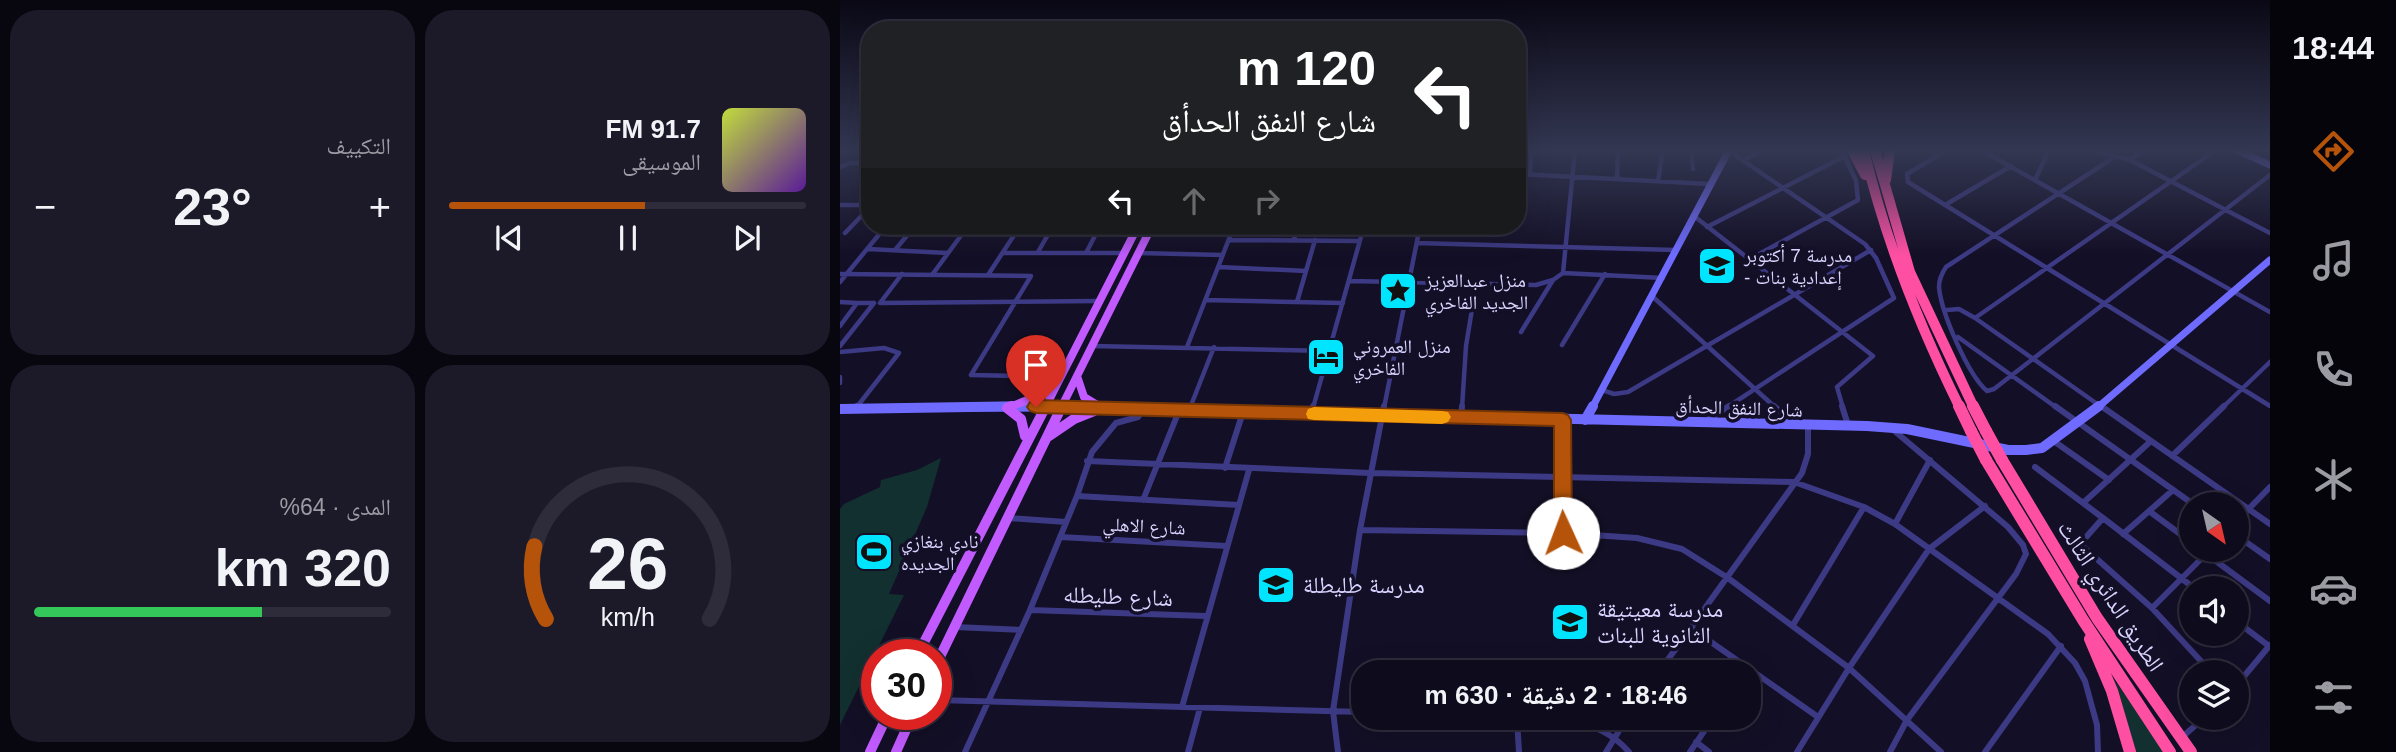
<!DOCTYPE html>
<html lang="ar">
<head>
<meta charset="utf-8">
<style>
	:root { --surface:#0e0b1c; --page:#1c1929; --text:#f1f3f6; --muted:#9b9ba3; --line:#2e2b3b; --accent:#b45309 }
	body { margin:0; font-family:Arial,"Noto Naskh Arabic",sans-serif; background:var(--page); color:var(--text); direction:rtl; height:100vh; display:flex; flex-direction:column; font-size:26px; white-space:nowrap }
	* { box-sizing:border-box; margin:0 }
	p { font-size:23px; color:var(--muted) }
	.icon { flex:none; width:38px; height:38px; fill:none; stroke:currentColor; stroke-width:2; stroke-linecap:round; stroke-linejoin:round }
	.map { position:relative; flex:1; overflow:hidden; direction:ltr }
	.side { display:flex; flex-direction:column; gap:10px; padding:10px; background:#08060f; width:840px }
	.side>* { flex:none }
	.top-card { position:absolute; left:21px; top:21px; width:665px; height:214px; border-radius:28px; box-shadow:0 7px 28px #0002,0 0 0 2px var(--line); direction:rtl; background:#202124; color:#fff; overflow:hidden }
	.needle { width:46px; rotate:146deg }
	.fabs { position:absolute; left:1339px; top:492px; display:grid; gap:14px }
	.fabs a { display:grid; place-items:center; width:70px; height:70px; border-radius:50%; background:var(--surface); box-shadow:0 7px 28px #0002,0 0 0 2px var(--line); font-size:35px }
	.speed { position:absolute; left:21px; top:639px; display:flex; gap:14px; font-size:35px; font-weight:700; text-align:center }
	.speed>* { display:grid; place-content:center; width:91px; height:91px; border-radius:50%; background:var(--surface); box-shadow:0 7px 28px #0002,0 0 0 2px var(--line); line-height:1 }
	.speed .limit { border:10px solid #d22; background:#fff; color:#111 }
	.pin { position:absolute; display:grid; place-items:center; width:60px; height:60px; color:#fff; margin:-72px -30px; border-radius:50% 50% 50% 0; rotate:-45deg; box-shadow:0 0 7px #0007 }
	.pin .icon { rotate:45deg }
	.me { position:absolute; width:77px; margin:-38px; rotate:358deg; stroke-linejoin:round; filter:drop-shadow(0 0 5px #0008) }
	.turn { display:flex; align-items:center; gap:24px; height:147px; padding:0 35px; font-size:32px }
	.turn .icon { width:91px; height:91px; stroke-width:2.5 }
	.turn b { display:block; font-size:49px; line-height:60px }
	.lanes { display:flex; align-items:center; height:66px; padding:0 35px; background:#0003; justify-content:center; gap:35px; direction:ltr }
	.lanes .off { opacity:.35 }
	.big { font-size:52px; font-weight:700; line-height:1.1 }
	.side .card { flex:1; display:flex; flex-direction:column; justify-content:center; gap:10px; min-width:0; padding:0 24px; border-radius:28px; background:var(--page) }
	.side .dial { align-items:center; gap:0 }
	.dial svg { height:182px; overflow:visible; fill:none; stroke:var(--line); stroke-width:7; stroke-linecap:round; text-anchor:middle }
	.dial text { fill:var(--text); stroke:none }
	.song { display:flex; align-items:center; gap:21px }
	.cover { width:84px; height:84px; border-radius:10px; background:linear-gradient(135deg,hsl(70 70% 55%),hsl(270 70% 35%)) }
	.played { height:7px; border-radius:4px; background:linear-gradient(90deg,var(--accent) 55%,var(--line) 55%) }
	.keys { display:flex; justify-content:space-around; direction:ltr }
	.heat { display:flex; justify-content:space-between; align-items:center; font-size:38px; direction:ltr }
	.charge { height:10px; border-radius:5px; background:linear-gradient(90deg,#34c759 64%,var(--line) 0) }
	.side .tiles { flex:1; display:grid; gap:10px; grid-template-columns:repeat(2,1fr) }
	.trip { position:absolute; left:511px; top:660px; width:410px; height:70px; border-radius:28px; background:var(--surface); box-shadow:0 7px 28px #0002,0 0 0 2px var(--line); font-weight:700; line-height:70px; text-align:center; direction:rtl }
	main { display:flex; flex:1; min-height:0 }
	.menu { display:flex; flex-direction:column; width:126px; justify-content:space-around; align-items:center; background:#06040b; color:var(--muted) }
	.menu .icon { width:49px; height:49px }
	.menu .selected { color:var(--accent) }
	.menu b { font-size:32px; color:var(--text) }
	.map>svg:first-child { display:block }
</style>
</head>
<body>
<main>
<nav class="menu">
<b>18:44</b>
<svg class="icon selected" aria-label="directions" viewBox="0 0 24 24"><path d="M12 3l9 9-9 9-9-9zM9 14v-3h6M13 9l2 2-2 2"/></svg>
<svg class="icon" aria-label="music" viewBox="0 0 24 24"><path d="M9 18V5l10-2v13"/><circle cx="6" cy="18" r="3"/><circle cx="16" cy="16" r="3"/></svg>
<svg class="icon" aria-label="phone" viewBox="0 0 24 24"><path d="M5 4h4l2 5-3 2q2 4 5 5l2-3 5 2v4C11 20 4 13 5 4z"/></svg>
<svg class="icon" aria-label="climate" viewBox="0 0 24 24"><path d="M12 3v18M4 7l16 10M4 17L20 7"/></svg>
<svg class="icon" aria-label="car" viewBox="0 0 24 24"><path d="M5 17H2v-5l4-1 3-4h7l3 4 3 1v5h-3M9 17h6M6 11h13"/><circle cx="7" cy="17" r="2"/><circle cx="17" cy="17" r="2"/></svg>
<svg class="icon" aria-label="filters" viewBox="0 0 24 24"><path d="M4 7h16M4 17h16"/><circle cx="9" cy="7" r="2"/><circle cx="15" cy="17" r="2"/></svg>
</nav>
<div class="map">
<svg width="1430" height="752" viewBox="0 0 1430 752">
	<rect width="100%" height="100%" fill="#130f26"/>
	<path fill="#12302f" d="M101,458L87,507L49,594L64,595L0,725V509L4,504L40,487L41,480L77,470Z
		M1259,659L1327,752H1293Z"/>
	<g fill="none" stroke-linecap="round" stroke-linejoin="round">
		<path stroke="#3d3a85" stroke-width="4.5" d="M851,150L853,169
			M1107,150L1067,174L1068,182L1430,406
			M1141,150L1430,312
			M1252,150L1290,160L1430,233
			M1276,156L1106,267C1102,273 1099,279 1099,287C1101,312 1128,375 1147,391L1154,389L1430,175
			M903,160L925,150
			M1290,160L1304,150
			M0,167L10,163H30
			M677,174L870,184
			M690,174L692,150
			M777,179L778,150
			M1195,180L1209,150
			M818,181L823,150
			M0,205H30
			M1105,205L1171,166
			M854,216L1033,356L997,387L1003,408
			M867,227L1005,156
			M5,233L30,207
			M454,239L458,226
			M389,240L519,241
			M577,243L836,250
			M28,249L108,253
			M55,250L75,226
			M198,252L213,226
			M163,253H283
			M246,253L260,226
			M299,253L383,255
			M910,259L1018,200L1016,181L1002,150
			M379,267L466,271L457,302
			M466,271L475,240
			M723,273L735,150
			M0,274L191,276L131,375L219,377
			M62,274L40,303L257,301
			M92,275L128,226
			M148,275L180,226
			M510,281L696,285L713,280
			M0,282L46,226
			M813,297L936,408
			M366,300L503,303
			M0,302L17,303
			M1107,310L1119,309L1135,318L1263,408
			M1135,318L1376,150
			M0,326L17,303H34
			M681,332L713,280L723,273L823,278
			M1118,337L1217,408
			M722,345L765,274
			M0,346L34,303
			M252,346L490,351
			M347,347L394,226
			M0,352L44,348L59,353L16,408
			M0,377V383
			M762,390L774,394L788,392L1031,250
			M350,408L374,347
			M473,408L524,226
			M544,408L580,226
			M622,408L626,346L636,285
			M886,408L1054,298L1036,258L1025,244L889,151
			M1382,408L1430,362"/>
		<path stroke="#3d3a85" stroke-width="6" d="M934,406L954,424
			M1002,406L1008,425
			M1215,406L1353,504
			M1261,406L1430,524
			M15,409L17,406
			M349,411L351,406
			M472,411L473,406
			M621,418L622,406
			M723,420V533
			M866,421L889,406
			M1215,442L1269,480
			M1332,456L1384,406
			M247,461L530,473L954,482L1024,507L1055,524L1208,634L1235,663L1245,681L1257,725L1258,752
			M1195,467L1263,518L1240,544L1312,608
			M385,468L403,412
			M237,496L399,505
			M303,500L339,411
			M1243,503L1311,441
			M1309,511L1351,542
			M167,518L226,522
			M1263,518L1354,588
			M1396,522L1430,487
			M1055,524L1090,460
			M520,530L723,533L797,538L842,549L888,578L1009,668L1101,752
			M1283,534L1333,490
			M1396,535L1430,559
			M220,537L387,546
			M1361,550L1430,601
			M1370,550L1312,608L1371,672
			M190,610L366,616
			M1396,621L1429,646
			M953,625L1024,507
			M115,627L181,630
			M851,628L978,717
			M819,672L962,473L968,454V426
			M1396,686L1430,645
			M96,700L523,712
			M342,707L409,470
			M649,718C699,718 753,711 789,752
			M677,719L679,752
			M1341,738L1364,718
			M856,742L869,752
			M125,752L190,610L237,496L252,452L276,423L298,417L303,410
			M348,752L360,708
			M498,752L493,711L520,530L544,406
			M766,752L787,718
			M850,752L873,718
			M957,752L1009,668L1089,549L1145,506
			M1050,752L1067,720L1176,574L1186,554L1183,545L1168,527L1051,428
			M1145,752L1221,646"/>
		<path stroke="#6f6bff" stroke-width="7" d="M1397,150L1430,165
			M91,408H271
			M752,408L889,150
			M1257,408L1430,260"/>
		<path stroke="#6f6bff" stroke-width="10" d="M0,409L203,406L1027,426L1067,429L1168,450H1186L1202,448L1259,406
			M745,420L753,406"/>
		<path stroke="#c25bff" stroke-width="8" d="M237,376L244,397L262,408
			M168,408L192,398L214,383
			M205,408L298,226
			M221,408L312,226"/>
		<path stroke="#c25bff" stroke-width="10" d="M257,406L263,408
			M167,408L172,406
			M167,408L181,419L185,436
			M209,436L234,419L254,411
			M78,654L206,406
			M96,665L222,406
			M30,752L48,714
			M56,752L73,714"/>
		<path stroke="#ff4fa3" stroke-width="10" d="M1012,150L1025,175
			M1024,150C1045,240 1079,325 1120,408
			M1035,150L1070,272L1134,408
			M1046,180L1050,150"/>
		<path stroke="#ff4fa3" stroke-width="12" d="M1119,406L1131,431
			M1133,406L1146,431
			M1146,460L1243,620L1330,752
			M1162,460L1257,618L1351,752
			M1250,639L1272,691L1290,752"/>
		<path stroke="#ff4fa3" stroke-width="12" d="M1131,431L1146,460
			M1146,431L1162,460"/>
	</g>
	<linearGradient id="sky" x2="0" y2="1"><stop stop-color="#0a0815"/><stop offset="0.59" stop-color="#333752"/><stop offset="1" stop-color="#333752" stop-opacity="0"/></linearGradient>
	<rect width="1430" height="255" fill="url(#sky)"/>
	<path fill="#b45309" stroke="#753606" stroke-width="2" d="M196,400L723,413L728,415L731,420L732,533L729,539L723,542L716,539L714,533V426L196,413L190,411L187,407L190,402Z"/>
	<path fill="#f59e0b" d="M474,407L602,411L608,412L611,417L608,422L602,424L474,420L468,419L466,414L468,409Z"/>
	<defs>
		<symbol id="school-square" viewBox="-11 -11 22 22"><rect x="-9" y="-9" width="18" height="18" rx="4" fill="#00e5ff" stroke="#130f26"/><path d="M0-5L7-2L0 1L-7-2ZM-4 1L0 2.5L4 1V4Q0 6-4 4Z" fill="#111"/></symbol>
		<symbol id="sight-square" viewBox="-11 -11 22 22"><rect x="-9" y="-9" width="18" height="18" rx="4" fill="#00e5ff" stroke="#130f26"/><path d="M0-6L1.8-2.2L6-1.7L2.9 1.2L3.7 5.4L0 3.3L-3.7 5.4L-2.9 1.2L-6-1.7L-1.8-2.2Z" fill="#111"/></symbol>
		<symbol id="hotel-square" viewBox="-11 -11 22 22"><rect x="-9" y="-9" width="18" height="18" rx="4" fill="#00e5ff" stroke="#130f26"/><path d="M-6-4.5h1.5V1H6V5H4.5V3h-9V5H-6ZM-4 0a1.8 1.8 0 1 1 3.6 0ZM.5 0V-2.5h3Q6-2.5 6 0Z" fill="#111"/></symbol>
		<symbol id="stadium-square" viewBox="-11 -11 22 22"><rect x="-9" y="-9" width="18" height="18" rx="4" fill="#00e5ff" stroke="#130f26"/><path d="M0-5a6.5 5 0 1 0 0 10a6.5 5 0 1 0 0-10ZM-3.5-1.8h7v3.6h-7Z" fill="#111"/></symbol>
	</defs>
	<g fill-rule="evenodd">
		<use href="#school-square" x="855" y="244" width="44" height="44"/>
		<use href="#sight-square" x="536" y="269" width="44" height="44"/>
		<use href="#hotel-square" x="464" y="335" width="44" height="44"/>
		<use href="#stadium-square" x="12" y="530" width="44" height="44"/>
		<use href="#school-square" x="414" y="563" width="44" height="44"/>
		<use href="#school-square" x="708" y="600" width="44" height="44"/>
	</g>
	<g text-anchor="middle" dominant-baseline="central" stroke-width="7" stroke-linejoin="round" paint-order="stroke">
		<g font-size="19" fill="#d9d4ff" stroke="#130f26" text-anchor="start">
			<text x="904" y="255">مدرسة 7 أكتوبر<tspan x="904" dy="22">- إعدادية بنات</tspan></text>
			<text x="585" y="280">منزل عبدالعزيز<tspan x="585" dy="22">الجديد الفاخري</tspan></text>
			<text x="513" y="346">منزل العمروني<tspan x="513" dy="22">الفاخري</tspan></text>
			<text x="61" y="541">نادي بنغازي<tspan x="61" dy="22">الجديده</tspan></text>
		</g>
		<g font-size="19" fill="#d9d4ff" stroke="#130f26">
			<text transform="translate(899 408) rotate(2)">شارع النفق الحدأق</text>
			<text transform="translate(304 526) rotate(3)">شارع الاهلي</text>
		</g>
		<g font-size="23" fill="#d9d4ff" stroke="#130f26" text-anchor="start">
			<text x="463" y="585">مدرسة طليطلة</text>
			<text x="757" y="609">مدرسة معيتيقة<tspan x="757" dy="26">الثانوية للبنات</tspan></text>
		</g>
		<g font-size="23" fill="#d9d4ff" stroke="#130f26">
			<text transform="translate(278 596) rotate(2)">شارع طليطله</text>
			<text transform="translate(1271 596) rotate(57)">الطريق الدائري الثالث</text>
		</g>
	</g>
</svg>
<div class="fabs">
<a><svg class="needle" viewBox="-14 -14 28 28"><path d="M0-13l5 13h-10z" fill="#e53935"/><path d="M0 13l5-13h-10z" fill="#9b9ba3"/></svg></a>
<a><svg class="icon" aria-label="sound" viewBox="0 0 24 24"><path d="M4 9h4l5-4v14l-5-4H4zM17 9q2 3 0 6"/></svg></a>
<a><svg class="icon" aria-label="layers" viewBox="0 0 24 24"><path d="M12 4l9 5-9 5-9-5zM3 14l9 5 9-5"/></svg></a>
</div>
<div class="speed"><div class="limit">30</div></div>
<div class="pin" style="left:196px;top:407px;background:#d93025"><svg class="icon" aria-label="arrive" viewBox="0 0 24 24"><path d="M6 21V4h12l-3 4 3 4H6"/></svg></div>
<svg class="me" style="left:723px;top:533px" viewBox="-20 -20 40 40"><circle r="19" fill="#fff"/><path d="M0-13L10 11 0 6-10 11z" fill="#b45309"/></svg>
<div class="trip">18:46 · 2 دقيقة · 630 m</div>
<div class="top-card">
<div class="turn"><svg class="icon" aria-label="left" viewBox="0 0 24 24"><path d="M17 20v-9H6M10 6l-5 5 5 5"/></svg><div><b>120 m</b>شارع النفق الحدأق</div></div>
<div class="lanes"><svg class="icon" aria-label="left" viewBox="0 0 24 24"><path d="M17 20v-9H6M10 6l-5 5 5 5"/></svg><svg class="icon off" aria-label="ahead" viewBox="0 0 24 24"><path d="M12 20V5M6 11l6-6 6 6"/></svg><svg class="icon off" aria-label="right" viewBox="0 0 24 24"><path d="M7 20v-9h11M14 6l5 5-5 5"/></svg></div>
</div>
</div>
<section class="side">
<div class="tiles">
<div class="card">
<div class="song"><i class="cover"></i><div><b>91.7 FM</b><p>الموسيقى</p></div></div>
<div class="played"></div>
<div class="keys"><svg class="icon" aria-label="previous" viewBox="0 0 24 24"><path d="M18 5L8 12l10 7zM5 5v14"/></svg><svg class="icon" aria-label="pause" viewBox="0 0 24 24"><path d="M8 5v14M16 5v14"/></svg><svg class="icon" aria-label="next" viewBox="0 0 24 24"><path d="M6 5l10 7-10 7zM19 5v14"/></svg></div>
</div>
<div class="card"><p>التكييف</p>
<div class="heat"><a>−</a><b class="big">23°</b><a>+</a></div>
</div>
<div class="card dial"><svg viewBox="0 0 100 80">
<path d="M14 69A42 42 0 1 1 86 69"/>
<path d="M14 69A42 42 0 0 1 9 37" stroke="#b45309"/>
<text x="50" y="56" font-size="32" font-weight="700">26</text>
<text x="50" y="72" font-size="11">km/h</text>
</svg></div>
<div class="card"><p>المدى · 64%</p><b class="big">320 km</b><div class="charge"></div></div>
</div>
</section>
</main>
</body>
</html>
